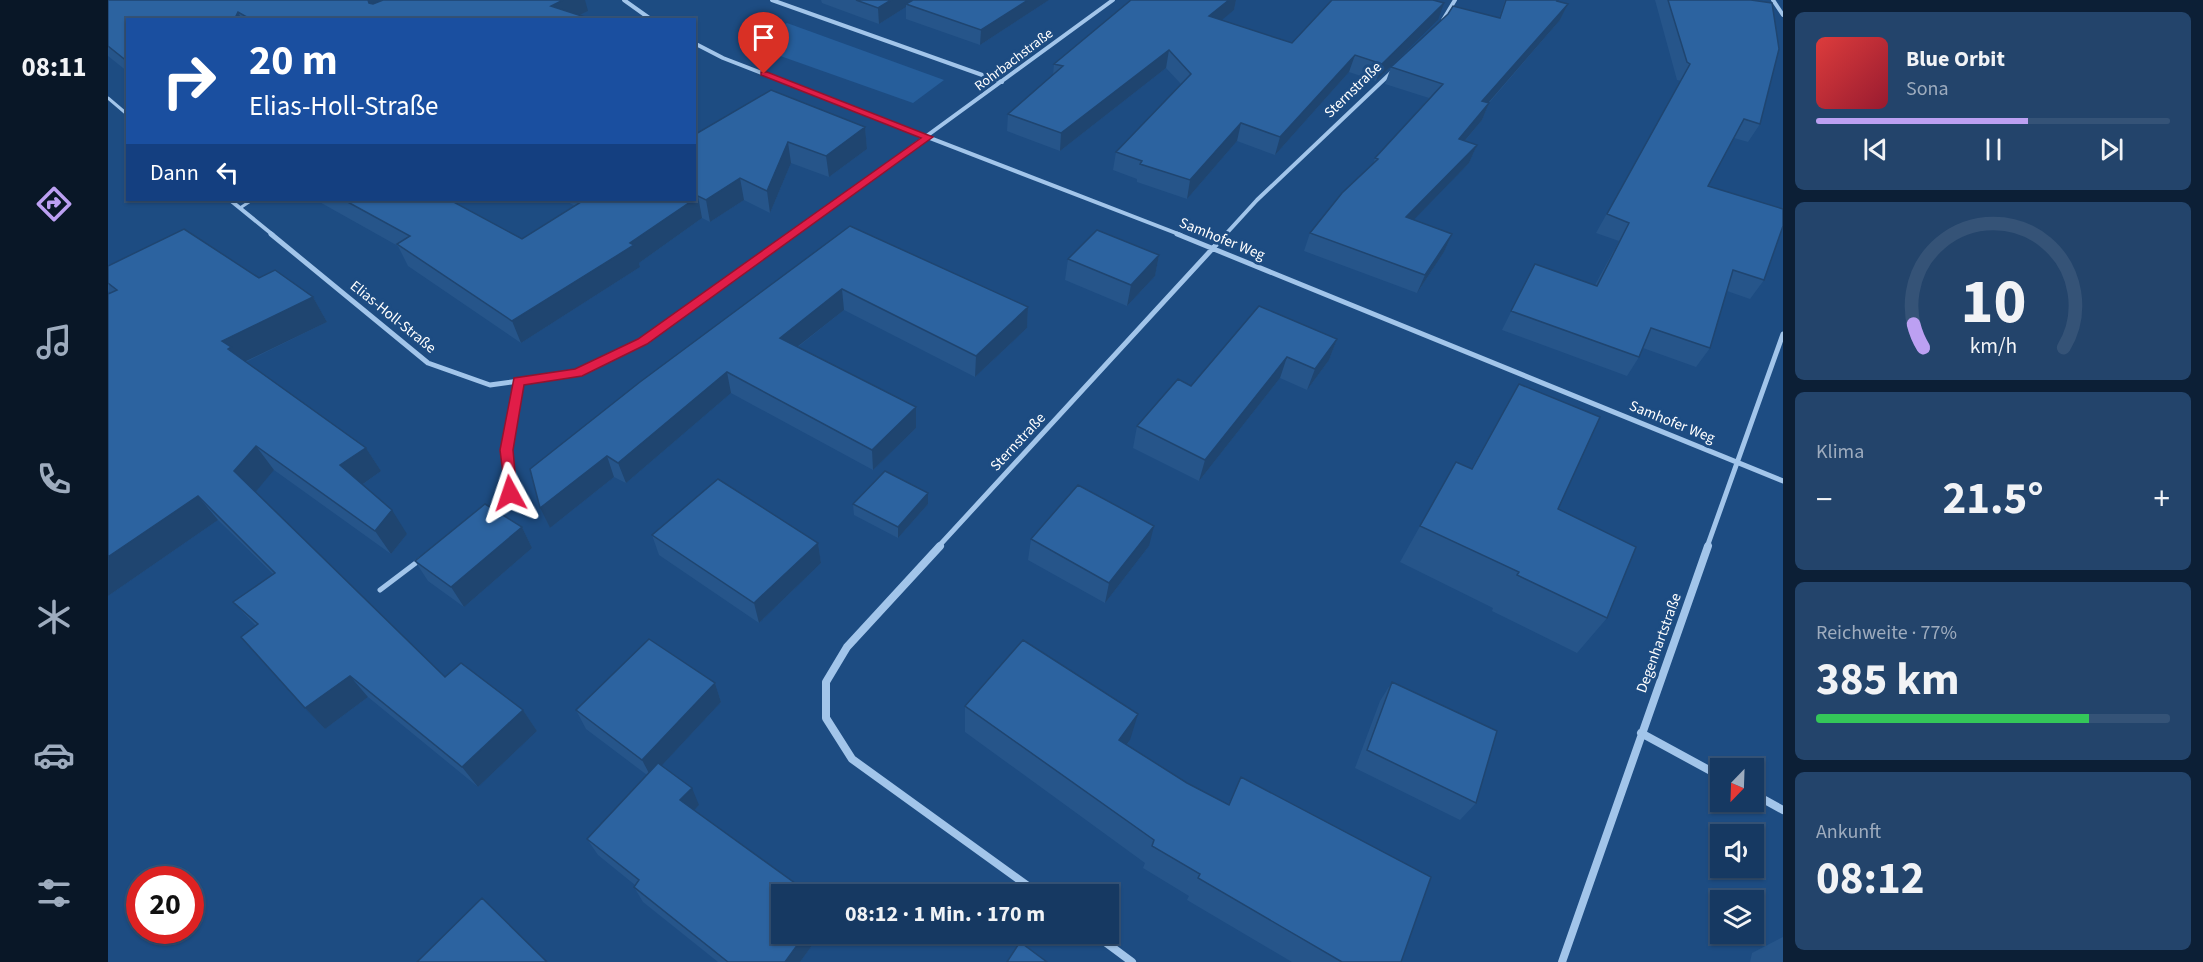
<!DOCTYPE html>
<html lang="de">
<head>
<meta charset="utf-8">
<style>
	:root { --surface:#163962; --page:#23446b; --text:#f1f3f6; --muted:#9eacbe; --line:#355377; --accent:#bca0f2 }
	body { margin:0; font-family:"Source Sans 3",sans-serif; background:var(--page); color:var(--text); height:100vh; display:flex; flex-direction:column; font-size:22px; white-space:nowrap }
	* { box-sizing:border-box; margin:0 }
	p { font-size:20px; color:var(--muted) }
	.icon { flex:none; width:33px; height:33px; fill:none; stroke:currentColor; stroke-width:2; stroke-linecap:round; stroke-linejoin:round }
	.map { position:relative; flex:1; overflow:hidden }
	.details { display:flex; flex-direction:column; gap:12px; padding:12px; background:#0c1f36; width:420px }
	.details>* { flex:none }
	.banner { position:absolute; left:18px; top:18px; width:570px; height:183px; border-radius:0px; box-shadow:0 2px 4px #0004,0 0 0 2px var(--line); background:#1a4fa0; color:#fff; overflow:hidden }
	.needle { width:39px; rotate:203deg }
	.buttons { position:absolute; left:1602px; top:758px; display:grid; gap:12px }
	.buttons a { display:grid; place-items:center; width:54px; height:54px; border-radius:0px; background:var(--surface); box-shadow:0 2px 4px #0004,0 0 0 2px var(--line); font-size:30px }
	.speed { position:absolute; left:18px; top:866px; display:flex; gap:12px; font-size:30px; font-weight:700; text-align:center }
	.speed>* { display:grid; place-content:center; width:78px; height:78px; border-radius:50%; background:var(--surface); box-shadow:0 2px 4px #0004,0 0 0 2px var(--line); line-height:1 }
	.speed .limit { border:9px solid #d22; background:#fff; color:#111 }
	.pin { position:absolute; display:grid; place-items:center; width:51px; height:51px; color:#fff; margin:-62px -26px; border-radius:50% 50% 50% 0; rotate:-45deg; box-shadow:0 0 6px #0007 }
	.pin .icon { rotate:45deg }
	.me { position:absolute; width:66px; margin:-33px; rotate:355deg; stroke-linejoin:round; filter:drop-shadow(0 0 4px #0008) }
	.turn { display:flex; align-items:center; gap:21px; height:126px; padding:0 24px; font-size:27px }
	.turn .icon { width:78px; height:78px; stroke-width:2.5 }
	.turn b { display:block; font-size:42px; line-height:51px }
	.then { display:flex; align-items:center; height:57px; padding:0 24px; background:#0003; gap:12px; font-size:22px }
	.big { font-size:45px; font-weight:700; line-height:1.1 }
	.details .tile { flex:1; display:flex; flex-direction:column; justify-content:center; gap:9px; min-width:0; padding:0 21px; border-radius:9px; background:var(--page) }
	.details .dial { align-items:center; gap:0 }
	.dial svg { height:156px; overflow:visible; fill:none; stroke:var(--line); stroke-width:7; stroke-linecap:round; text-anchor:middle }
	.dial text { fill:var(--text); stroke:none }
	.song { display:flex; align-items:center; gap:18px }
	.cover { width:72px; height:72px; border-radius:9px; background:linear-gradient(135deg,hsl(0 70% 55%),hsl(350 70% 35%)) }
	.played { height:6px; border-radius:3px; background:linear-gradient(90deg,var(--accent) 60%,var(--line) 60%) }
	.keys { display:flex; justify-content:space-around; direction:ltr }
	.heat { display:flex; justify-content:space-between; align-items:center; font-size:33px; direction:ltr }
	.charge { height:9px; border-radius:4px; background:linear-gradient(90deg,#34c759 77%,var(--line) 0) }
	.trip { position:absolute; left:663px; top:884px; width:348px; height:60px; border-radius:0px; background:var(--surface); box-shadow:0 2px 4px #0004,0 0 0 2px var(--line); font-weight:700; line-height:60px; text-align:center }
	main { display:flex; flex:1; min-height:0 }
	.dock { display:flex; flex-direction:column; width:108px; justify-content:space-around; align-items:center; background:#091727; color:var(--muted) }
	.dock .icon { width:42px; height:42px }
	.dock .on { color:var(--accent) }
	.dock b { font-size:27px; color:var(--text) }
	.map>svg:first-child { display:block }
</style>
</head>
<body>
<main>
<nav class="dock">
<b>08:11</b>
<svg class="icon on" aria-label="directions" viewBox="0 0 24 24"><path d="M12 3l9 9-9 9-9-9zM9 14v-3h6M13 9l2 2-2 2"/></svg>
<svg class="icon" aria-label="music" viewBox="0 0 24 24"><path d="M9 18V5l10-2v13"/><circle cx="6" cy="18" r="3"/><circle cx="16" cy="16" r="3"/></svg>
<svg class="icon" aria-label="phone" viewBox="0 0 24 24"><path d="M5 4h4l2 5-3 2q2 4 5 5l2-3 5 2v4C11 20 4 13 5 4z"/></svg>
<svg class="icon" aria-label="climate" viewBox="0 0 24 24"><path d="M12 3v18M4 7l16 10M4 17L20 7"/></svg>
<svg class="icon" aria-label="car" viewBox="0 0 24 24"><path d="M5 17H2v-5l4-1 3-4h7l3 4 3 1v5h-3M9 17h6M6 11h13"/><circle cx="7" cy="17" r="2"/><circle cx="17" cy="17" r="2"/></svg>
<svg class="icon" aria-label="filters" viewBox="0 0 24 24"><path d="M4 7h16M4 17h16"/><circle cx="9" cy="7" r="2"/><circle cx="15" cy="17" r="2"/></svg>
</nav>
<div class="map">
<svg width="1675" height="962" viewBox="0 0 1675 962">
	<rect width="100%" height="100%" fill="#1d4c82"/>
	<path fill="#265e9b" d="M679,23L836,80L805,103L641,45Z"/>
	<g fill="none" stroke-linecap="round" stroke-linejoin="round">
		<path stroke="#a2c5ea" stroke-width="3" d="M0,98L20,115
			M132,208L144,200"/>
		<path stroke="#a2c5ea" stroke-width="4" d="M380,510L402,493L398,450L411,381"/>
		<path stroke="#a2c5ea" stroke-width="5" d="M272,590L313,559"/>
		<path stroke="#a2c5ea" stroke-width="4" d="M516,0L544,20
			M664,0L894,82
			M1665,0L1675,15
			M1335,20L1347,0
			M586,43L615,58L1073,235
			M122,200L165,235
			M683,235L1005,0
			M1117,235L1149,200L1286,70"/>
		<path stroke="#a2c5ea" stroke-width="5" d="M163,234L320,363L382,385L470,373L535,341L685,234
			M1069,234L1675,481
			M830,547L1118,234
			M1599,547L1675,334"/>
		<path stroke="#a2c5ea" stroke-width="8" d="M832,546L739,647L718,682V718L744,759L931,894
			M1533,733L1612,776
			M1646,794L1675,810
			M985,933L1024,962
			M1454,962L1600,546"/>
	</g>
	<path fill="#26558a" d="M0,0L480,11L472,15L483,20H20V72L0,56Z
		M713,0H941L872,45L798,19V7L771,24L714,3Z
		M1023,0H1128L1126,10L1113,20L1184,43L1330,20L1268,81L1241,72L1167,155L1129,141L1079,199L1029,182V179L1005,170L1008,152L1073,84L1058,68L952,151L899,131L900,114L945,75L946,64Z
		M1397,0H1450L1449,1L1460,4L1452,20L1381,103L1374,120L1357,141L1369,145L1361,163L1305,220L1344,234L1336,252L1309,293L1196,251L1202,233L1265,164L1267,158L1321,98L1277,84L1283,67L1391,18Z
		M1547,0H1643L1652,124L1640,142L1626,138L1600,186L1656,280L1642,299L1619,291L1602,348L1588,367L1535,348L1531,357L1519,376L1394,330L1427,264L1487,285L1511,241L1488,233L1573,81L1569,80Z
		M757,127L759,149L721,177L683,163L662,213L636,200L602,222L594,218L531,263L532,267L413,343L300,266L290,246L208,200H342L414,239L467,206L456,200H586V135Z
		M742,226L920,307L919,328L867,377L736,310L690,347L808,428L765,470L623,393L518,483L506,477L442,528L432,508Z
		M1051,255L1047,276L1019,306L957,280L960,259Z
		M0,266L151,278L205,297L219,322L138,362L258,448L273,471L254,485L299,534L283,554L166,470L147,492L337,677L415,710L429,731L370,787L260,697L217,729L197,708L148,626L125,602L165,574L110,520L0,596L2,293L0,291Z
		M1229,339L1221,360L1199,390L1172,378L1091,481L1025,448L1029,426L1083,386Z
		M1411,384L1450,509L1499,618L1469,653L1384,611L1385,608L1292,562L1348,462L1363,469Z
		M820,493V504L790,538L746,515L745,504Z
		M414,527L424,548L356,607L320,581L307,561Z
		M544,535L710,543L713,563L651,623L551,555Z
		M923,539L1041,546L997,603L920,560Z
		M1284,682L1368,803L1352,820L1247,768L1272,701Z
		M607,683L613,702L553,766L591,805L586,810L713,933L692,962H610L535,902L526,887L527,885L490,855L479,839L539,775L478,729L468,710Z
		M857,706L1022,740L1019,745L1079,783L1120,805L1133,777L1293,962H1184L1079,900L1081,896L1035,868L1037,863L857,732Z
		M1675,937V962H1642L1644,953Z"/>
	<path fill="#1f4570" d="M260,0H312L268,19Z
		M455,0H477L480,11L462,20L443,6Z
		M783,0H809L798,4V7L771,24L770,8Z
		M920,0H941L872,45L873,30Z
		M1121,0H1128L1126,10L1098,33L1101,16Z
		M1336,3L1330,20L1268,81L1274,64Z
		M1460,4L1452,20L1367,118L1374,101Z
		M130,12L134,20H126Z
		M1061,50L1058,68L952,151L953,133Z
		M1247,55L1241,72L1167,155L1172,137Z
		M1381,103L1374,120L1344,156L1351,139Z
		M1133,123L1129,141L1079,199L1082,180Z
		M757,127L759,149L721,177L718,156Z
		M680,142L683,163L662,213L659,191Z
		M1369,145L1361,163L1291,235L1298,217Z
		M632,178L636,200L602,222L598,200Z
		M590,196L594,218L531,263L532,267L413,343L404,321L522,243L585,200H586Z
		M1344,234L1336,252L1309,293L1317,275Z
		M1051,255L1047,276L1019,306L1023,285Z
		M734,289L736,310L675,358L672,338Z
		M205,297L219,322L134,363L139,371L114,341Z
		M920,307L919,328L867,377L868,356Z
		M1229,339L1221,360L1199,390L1207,369Z
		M1179,357L1172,378L1091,481L1097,460Z
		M619,372L623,393L518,483L510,463Z
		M808,407V428L765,470L764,450Z
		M148,446L166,470L145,495L126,471Z
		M258,448L273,471L248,489L232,465Z
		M499,456L506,477L442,528L432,508Z
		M820,493V504L790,538V527Z
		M90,496L110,520L0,596V557Z
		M284,510L299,534L283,554L267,531Z
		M1046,526L1041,546L997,603L1001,583Z
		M414,527L424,548L356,607L343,587Z
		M710,543L713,563L651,623L646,603Z
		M242,676L260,697L217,729L197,708Z
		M607,683L613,702L543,777L534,760Z
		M415,710L429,731L370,787L354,767Z
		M1030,714L1022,740L1004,765L1011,740Z
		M584,788L591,805L580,817L572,800Z
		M698,933H713L692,962H677Z"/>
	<path fill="#2c63a0" stroke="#1f4570" stroke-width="1.5" d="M0,0H260L261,3L265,4L275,0H455L443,6L483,19L481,20H144L130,12L126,20H20V62L0,46Z
		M748,0H783L770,8Z
		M805,0H920L873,30L798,4Z
		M1023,0H1121L1101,16L1184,43L1224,0H1325L1336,3L1274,64L1247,55L1172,137L1133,123L1082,180L1032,164L1034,161L1008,152L1083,74L1061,50L953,133L900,114L955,66L946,64Z
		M1398,0H1450L1449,1L1460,4L1374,101L1381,103L1351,139L1369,145L1298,217L1344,234L1317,275L1202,233L1234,193L1270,159L1267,158L1335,84L1283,67L1340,14L1345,6L1392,18Z
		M1560,0H1643L1664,3L1671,49L1652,124L1636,119L1600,186L1675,209V226L1656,280L1625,270L1602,348L1543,328L1531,357L1403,311L1427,264L1489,286L1521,223L1499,214L1582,64L1579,62Z
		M663,90L757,127L718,156L680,142L659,191L632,178L598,200L590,196L586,198V135Z
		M236,200H342L414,239L476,200H585L522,243L526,245L404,321L289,244L302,236Z
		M742,226L920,307L868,356L734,289L672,338L808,407L764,450L619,372L510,463L499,456L432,508L422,469L532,382Z
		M76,229L151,278L167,270L205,297L114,341L123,347L120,349L258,448L232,465L284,510L267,531L148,446L126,471L337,677L353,663L415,710L354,767L242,676L197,708L133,637L150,624L125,602L167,573L90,496L0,557V294L9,290L0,283V266Z
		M989,230L1051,255L1023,285L960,259Z
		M1151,306L1229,339L1207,369L1179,357L1097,460L1029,426L1070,379L1083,386Z
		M1411,384L1492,417L1450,509L1528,547L1499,618L1409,575L1411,572L1312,526L1348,462L1364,469Z
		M777,471L820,493L790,527L745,504Z
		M610,479L710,543L646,603L544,535Z
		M970,485L1046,526L1001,583L923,539Z
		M377,504L414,527L343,587L307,561Z
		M541,639L607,683L534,760L468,710Z
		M915,640L1030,714L1011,740L1079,783L1121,805L1133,777L1323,877L1293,962H1234L1090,878L1092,874L1044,846L1046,840L857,706Z
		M1284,682L1389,731L1368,803L1259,750Z
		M550,763L584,788L572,800L702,894H674V933H698L677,962H620L526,887L531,880L479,839Z
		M374,898L439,962H309Z
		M912,942L939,962H899Z"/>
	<path fill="#e11d48" stroke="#92132f" stroke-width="1.5" d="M653,72H659L825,137L539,344L474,376L416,385L405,450L409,493L407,497H398L392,450L406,378L467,369L530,339L813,138L653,75Z"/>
	<g text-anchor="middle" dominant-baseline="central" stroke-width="6" stroke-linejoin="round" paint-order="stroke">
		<g font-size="14" fill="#fff" stroke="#1d4c82">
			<text transform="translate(906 60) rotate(-37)">Rohrbachstraße</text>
		</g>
		<g font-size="15" fill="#fff" stroke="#1d4c82">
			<text transform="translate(1245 90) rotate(-44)">Sternstraße</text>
			<text transform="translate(1114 239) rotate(22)">Samhofer Weg</text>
			<text transform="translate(285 317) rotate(39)">Elias-Holl-Straße</text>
			<text transform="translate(1564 422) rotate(22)">Samhofer Weg</text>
			<text transform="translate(910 442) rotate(-47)">Sternstraße</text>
			<text transform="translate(1551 643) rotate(-70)">Degenhartstraße</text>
		</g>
	</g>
</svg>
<div class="buttons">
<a><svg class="needle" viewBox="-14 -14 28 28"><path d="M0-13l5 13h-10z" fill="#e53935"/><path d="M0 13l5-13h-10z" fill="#9eacbe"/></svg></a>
<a><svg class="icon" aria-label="sound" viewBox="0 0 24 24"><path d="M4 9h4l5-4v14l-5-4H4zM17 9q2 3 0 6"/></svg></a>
<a><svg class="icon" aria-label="layers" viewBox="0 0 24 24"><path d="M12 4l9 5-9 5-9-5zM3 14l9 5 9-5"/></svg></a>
</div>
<div class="speed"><div class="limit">20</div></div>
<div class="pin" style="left:656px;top:74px;background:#d93025"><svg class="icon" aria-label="arrive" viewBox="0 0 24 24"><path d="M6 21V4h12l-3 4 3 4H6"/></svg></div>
<svg class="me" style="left:402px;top:493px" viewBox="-20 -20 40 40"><path d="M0-17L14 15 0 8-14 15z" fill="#e11d48" stroke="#fff" stroke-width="4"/></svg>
<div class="trip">08:12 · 1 Min. · 170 m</div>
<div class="banner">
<div class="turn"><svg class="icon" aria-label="right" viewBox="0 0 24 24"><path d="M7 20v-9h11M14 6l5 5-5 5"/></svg><div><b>20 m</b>Elias-Holl-Straße</div></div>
<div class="then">Dann<svg class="icon" aria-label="left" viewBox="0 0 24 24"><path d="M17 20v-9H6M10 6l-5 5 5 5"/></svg></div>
</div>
</div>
<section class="details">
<div class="tile">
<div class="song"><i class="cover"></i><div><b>Blue Orbit</b><p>Sona</p></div></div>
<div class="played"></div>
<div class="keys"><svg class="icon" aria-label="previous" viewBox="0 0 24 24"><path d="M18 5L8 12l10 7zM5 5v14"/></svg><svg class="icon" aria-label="pause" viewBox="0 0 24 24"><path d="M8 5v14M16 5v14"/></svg><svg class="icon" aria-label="next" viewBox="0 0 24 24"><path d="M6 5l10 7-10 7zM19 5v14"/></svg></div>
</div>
<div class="tile dial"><svg viewBox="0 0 100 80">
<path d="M14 69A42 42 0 1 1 86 69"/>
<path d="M14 69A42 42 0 0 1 9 57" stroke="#bca0f2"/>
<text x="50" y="56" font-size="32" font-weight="700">10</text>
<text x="50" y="72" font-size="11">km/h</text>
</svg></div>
<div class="tile"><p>Klima</p>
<div class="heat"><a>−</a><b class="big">21.5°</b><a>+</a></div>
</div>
<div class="tile"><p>Reichweite · 77%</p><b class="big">385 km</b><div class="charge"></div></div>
<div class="tile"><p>Ankunft</p><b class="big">08:12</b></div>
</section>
</main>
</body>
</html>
